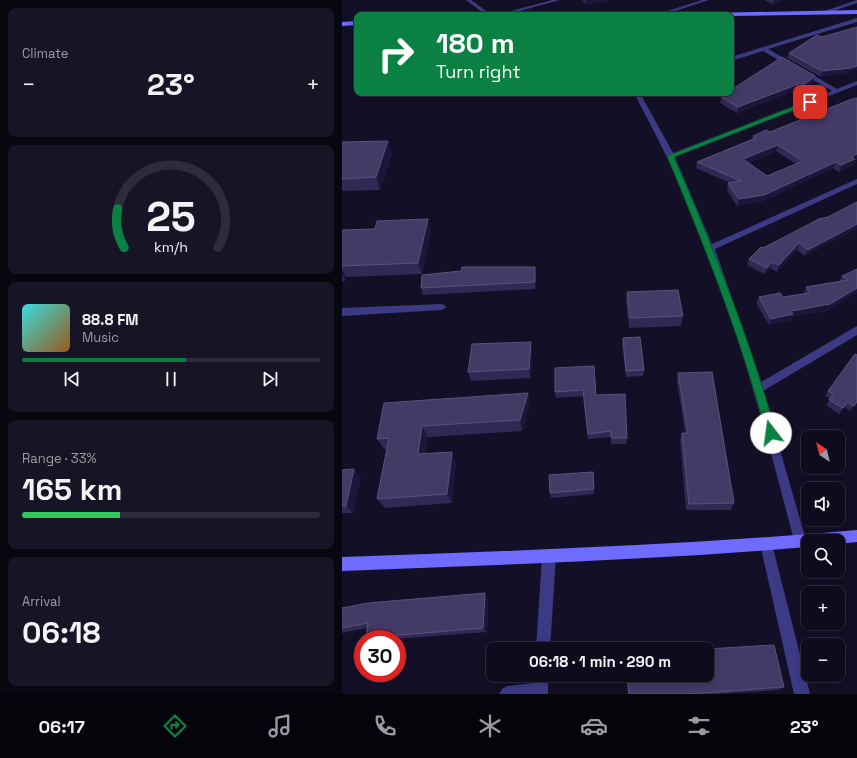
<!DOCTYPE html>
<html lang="en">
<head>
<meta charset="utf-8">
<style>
	:root { --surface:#0e0b1c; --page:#171425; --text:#f1f3f6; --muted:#9b9ba3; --line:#2e2b3b; --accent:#0b8043 }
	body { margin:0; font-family:"Space Grotesk",sans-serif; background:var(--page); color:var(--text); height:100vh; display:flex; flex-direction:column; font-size:15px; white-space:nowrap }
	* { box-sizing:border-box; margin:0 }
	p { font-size:13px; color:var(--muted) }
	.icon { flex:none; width:22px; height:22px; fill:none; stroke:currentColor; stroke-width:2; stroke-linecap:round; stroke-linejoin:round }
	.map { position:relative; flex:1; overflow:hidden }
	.details { display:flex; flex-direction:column; gap:8px; padding:8px; background:#08060f; width:342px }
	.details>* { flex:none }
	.hud { position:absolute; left:12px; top:12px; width:380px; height:84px; border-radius:8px; box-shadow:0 2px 10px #0003,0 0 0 1px var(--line); background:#0b8043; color:#fff; overflow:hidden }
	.needle { width:26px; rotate:325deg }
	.buttons { position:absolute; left:459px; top:430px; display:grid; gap:8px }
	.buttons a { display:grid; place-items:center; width:44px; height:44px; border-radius:8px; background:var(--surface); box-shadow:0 2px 10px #0003,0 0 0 1px var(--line); font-size:20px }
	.speed { position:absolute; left:12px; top:630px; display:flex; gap:8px; font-size:20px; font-weight:700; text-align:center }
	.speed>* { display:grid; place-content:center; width:52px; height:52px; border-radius:50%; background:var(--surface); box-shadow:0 2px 10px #0003,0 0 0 1px var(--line); line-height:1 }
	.speed .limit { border:6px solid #d22; background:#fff; color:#111 }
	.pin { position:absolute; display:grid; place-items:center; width:34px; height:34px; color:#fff; margin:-17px; border-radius:8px; box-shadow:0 2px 6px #0006 }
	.me { position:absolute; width:44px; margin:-22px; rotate:345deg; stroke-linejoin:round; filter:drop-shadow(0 0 3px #0008) }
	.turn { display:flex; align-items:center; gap:14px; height:84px; padding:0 16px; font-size:18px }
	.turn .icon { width:52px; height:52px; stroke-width:2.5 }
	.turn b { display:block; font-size:28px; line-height:34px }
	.big { font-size:30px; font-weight:700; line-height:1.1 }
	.details .widget { flex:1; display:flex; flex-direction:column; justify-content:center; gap:6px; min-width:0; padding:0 14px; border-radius:8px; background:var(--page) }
	.details .dial { align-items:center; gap:0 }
	.dial svg { height:104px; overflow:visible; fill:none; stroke:var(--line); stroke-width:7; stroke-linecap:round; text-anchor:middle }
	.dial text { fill:var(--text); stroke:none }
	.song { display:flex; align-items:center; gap:12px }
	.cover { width:48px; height:48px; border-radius:6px; background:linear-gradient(135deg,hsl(180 70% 55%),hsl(30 70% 35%)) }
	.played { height:4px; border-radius:2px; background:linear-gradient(90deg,var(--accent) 55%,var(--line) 55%) }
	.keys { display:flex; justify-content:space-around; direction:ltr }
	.heat { display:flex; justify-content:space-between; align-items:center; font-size:22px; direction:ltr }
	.charge { height:6px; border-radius:3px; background:linear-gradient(90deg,#34c759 33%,var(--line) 0) }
	.trip { position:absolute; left:144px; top:642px; width:228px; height:40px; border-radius:8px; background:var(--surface); box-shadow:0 2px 10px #0003,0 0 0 1px var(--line); font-weight:700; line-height:40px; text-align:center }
	.tab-bar { display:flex; height:64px; justify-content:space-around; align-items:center; background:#06040b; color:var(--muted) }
	.tab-bar .icon { width:28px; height:28px }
	.tab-bar .selected { color:var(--accent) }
	.tab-bar b { font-size:18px; color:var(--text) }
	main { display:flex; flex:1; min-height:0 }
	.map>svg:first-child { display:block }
</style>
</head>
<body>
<main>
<section class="details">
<div class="widget"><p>Climate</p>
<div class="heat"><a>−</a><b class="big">23°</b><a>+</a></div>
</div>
<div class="widget dial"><svg viewBox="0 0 100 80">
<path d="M14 69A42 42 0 1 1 86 69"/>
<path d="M14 69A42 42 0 0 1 9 39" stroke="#0b8043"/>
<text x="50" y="56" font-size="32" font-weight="700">25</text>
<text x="50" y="72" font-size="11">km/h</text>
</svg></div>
<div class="widget">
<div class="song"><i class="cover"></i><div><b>88.8 FM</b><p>Music</p></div></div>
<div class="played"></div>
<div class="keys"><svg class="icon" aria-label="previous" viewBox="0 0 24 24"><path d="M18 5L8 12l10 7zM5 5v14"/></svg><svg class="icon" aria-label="pause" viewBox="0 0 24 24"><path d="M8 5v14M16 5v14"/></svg><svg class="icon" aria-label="next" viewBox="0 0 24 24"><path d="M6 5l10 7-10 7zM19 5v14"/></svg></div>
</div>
<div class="widget"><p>Range · 33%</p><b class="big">165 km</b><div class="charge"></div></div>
<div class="widget"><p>Arrival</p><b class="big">06:18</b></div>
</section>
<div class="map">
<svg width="515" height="694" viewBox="0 0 515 694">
	<rect width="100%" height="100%" fill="#130f26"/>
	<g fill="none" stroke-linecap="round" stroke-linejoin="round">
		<path fill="#3d3a85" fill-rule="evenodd" d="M124,0H129L150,15H144Z
			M210,0H218L163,15H154Z
			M360,0H367L321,15H313Z
			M515,0V3L485,13L480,12Z
			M515,18V22L426,49L495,89L515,81V85L333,157L370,244L515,179V184L373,249L419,382L515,326V335L421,391L464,540L463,545L458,546L453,545L452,540C422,426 392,310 345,202C329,164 311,129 292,93H298L331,153L490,91L421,51L389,61V57Z
			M100,304L105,307L100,310L0,316V308Z
			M424,538L429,539L430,544L468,694H452L418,544L419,539Z
			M207,549L212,551L214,556L208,649H194L200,556L202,551Z
			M192,675H206V694H157L160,689L165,686L191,683Z"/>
		<path fill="#6f6bff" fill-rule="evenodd" d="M515,10V14L389,16L363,15L366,13Z
			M15,21V25L0,26V22Z
			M515,530V542L496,544V541H466V547C311,560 155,565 0,571V557C172,551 344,545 515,530Z"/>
	</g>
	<path fill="#312854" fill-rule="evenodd" d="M240,0H268V1L244,4Z
		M422,0H442L431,4Z
		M447,53L507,73L479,77L445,58Z
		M471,82L461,90L457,89L395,113L378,103L379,97L389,90Z
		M515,98V159L513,160L511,165L497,172L491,168L421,201L395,206L385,190L386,183H388L354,168L355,162L410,139L411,136L428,132ZM434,151L454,164L425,176L406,163Z
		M0,142L50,153L38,190L0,191Z
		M486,217L463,256L455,250L435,272L428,268L422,274L405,265L407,259L421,248Z
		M0,230H89L80,274L4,277L3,281H0Z
		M515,269L485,311L451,316L449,320L427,325L414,303L417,297H441L462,294L464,287L497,282L500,276Z
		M194,274L193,289L81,295L79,288Z
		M285,292L341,316L339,326L287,328L284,302Z
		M281,338L302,370L301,376L284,377L280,344Z
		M190,351L189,378L129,381L126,372Z
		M213,368L254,395L285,438L284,444H269V437L246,439L241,396L214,398L213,392Z
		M336,373L392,503L389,510H344L338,440L340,433H343L335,381Z
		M486,391L515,402L508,411L502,407L497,414L484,405L488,399L483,396Z
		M186,393L188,404L180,431L86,437L83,453L114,462L110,503L43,508L35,499L45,449H42L35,439Z
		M0,470L19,477L11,513H0Z
		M252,489V494L209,498L208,493Z
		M146,598L145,632L55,639H26L24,638L25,628L0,633V608Z
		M284,675H365L442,687L436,690L378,694H286Z"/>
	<path fill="#1d163a" d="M244,0H268V1L244,4Z
		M432,0H442L431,4Z
		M391,66L390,72L389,73V67Z
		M515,66V70L507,73L479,77L480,71Z
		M473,76L471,82L461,90L463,84Z
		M459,83L457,89L395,113L396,107Z
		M46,141L50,153L38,190L34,177Z
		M436,145L434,151L400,165L401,159Z
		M515,154V159L513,160L511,165L497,172L499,165L509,157Z
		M494,162L491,168L421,201L395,206L397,199Z
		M86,219L89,230L80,274L76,263Z
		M515,224V229L463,256L466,250Z
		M457,243L455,250L435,272L437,265Z
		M430,262L428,268L422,274L425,268Z
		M193,267L194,274L193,289Z
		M0,270L4,277L3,281L0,275Z
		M515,288V293L485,311L451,316L449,320L427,325L429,319L449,311Z
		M189,342L190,351L189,378L187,369Z
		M186,393L188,404L180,431L178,420Z
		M80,426L86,437L82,464L76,454Z
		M110,452L114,462L110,503L105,494Z
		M12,469L19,477L11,513L4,506Z
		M143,593L146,598L145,632L141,628Z"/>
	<path fill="#433a66" stroke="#5a527e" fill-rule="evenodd" d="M515,27V66L509,68L480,71L447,53L475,35L480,37Z
		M440,57L473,76L463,84L459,83L396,107L379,97L384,93H389V90Z
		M515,98V154L509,157L513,159L499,165L494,162L422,195L397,199L386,183L399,181L355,162L414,138L411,136L424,130L428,132L510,99ZM436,145L461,161L425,176L401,159Z
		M46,141L34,177L0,179V142Z
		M515,202V224L466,250L457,243L437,265L430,262L425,268L407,259L419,247L421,248L477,219L486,217Z
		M86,219L76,263L0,266V230L33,229L35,221Z
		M120,267H193V282L79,288L80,275L119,271Z
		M515,269V288L488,304L449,311L451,314L429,319L417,297L438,293L441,297L468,293L464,287L506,280L500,276Z
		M336,290L341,316L288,318L285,292Z
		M298,337L302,370L284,371L281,338Z
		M189,342L187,369L126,372L130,344Z
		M513,354L515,355V402L512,406L505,402L501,408L487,400L491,394L486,391Z
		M252,366L254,395L283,394L285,438H269V431L246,434L241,390L213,392V368Z
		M370,372L392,503L347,504L340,433H346L336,373Z
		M186,393L178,420L80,426L76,454L110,452L105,494L35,499L47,438L35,439L42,403Z
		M12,469L4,506H0V470Z
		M251,472L252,489L208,493L207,475Z
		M143,593L141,628L24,638L26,623L0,628V608L26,603Z
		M432,645L442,687L347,694H287L285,675H365V649Z"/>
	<path fill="#0b8043" stroke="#07532c" d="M468,100L470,101V103L332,157C371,247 408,339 434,433L433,436L429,438L425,436L424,433C399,338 363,247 325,156Z"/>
</svg>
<div class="buttons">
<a><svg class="needle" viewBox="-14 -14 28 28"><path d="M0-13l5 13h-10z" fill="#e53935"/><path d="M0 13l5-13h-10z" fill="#9b9ba3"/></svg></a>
<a><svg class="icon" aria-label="sound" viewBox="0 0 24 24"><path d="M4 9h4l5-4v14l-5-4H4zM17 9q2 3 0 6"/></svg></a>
<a><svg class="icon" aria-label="search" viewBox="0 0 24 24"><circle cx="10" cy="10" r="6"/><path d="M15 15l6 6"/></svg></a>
<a>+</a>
<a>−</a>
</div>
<div class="speed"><div class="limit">30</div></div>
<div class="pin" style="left:468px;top:102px;background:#d93025"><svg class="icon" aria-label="arrive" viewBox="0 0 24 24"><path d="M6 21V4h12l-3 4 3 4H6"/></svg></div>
<svg class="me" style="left:429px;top:433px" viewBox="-20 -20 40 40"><circle r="19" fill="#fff"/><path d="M0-13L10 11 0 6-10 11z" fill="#0b8043"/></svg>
<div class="trip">06:18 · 1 min · 290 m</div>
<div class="hud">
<div class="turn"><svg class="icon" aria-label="right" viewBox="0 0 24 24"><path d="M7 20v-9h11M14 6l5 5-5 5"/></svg><div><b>180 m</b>Turn right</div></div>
</div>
</div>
</main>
<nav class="tab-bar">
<b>06:17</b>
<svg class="icon selected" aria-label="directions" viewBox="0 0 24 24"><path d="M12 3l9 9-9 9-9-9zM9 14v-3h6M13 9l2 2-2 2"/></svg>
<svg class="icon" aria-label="music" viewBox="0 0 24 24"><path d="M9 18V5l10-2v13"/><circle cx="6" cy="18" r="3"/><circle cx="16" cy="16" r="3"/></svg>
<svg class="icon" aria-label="phone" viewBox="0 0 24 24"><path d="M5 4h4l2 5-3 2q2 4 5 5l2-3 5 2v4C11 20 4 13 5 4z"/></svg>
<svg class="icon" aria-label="climate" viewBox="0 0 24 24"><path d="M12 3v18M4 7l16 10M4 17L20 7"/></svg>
<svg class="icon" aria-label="car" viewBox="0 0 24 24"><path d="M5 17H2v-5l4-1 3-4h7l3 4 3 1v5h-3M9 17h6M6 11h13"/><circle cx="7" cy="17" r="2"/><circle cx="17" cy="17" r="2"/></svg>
<svg class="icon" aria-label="filters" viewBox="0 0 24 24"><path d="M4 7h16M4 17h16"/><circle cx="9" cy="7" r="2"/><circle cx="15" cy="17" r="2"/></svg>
<b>23°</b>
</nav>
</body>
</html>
